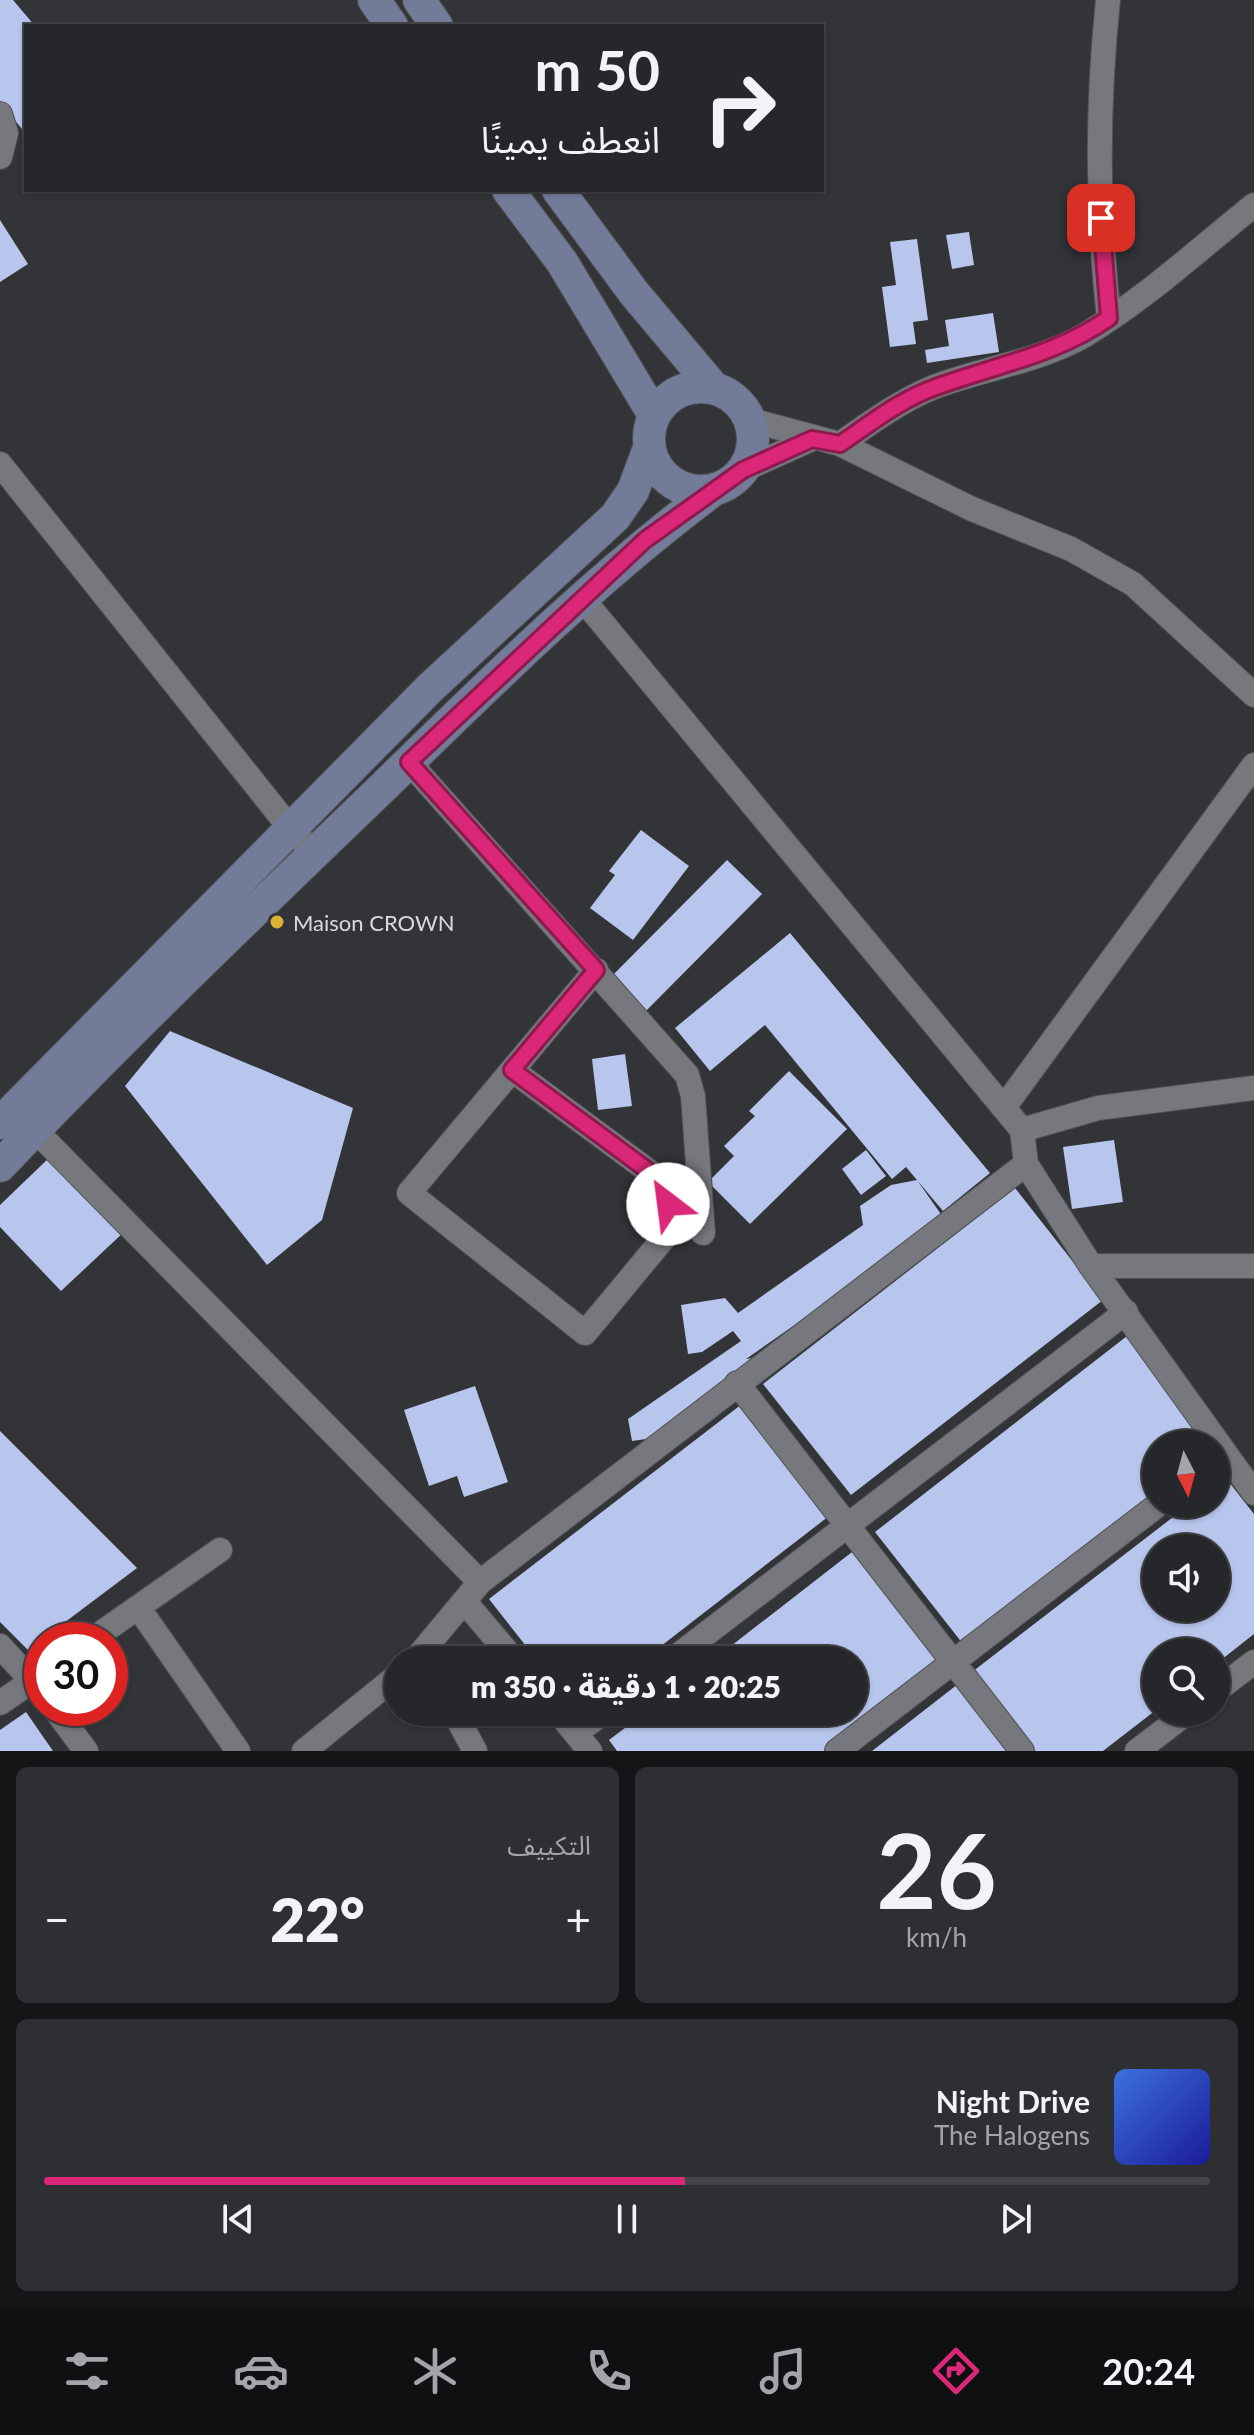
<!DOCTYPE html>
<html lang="ar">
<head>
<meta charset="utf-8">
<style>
	:root { --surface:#26272a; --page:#2e2f32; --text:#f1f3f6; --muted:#a4a5a8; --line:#424447; --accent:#db2777 }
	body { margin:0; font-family:Lato,"Noto Sans Arabic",sans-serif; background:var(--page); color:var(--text); direction:rtl; height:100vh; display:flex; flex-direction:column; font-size:30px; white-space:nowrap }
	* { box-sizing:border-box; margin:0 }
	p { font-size:26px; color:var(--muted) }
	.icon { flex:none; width:44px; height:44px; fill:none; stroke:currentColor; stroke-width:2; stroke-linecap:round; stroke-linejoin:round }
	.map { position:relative; height:1751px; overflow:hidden; direction:ltr }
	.panel { display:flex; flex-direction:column; gap:16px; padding:16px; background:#151517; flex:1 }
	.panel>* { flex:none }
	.banner { position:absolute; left:24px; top:24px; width:800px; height:168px; border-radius:0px; box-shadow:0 2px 6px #0004,0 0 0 2px var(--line); direction:rtl; background:#26272a; color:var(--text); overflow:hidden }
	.needle { width:52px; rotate:174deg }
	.fabs { position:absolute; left:1142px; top:1430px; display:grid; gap:16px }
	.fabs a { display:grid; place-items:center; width:88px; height:88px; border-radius:50%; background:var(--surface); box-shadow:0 2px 6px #0004,0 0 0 2px var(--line); font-size:40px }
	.speed { position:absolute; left:24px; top:1622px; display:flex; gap:16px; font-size:40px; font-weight:700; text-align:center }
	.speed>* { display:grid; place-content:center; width:104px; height:104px; border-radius:50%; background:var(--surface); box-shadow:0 2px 6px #0004,0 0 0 2px var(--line); line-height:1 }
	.speed .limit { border:12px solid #d22; background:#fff; color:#111 }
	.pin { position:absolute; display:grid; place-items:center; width:68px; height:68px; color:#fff; margin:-34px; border-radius:16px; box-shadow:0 4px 12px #0006 }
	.me { position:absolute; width:88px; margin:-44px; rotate:330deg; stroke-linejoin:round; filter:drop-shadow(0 0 6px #0008) }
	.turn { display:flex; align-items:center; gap:28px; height:168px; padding:0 32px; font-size:36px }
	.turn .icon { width:104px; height:104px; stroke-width:2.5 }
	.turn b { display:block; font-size:56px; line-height:68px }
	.big { font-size:60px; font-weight:800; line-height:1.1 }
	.panel .widget { flex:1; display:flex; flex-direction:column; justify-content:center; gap:12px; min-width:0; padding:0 28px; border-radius:12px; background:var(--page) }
	.panel .dial { align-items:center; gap:0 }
	.dial b { font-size:104px; line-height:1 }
	.song { display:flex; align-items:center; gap:24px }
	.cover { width:96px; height:96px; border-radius:12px; background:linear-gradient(135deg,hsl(220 70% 55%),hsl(240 70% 35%)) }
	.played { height:8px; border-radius:4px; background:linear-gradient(90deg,var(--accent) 55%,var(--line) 55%) }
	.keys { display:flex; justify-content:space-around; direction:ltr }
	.heat { display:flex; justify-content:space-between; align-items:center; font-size:44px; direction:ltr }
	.panel .tiles { flex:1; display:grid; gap:16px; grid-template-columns:1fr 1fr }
	.widget:last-child { grid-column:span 2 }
	.trip { position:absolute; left:384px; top:1646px; width:484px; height:80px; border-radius:40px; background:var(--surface); box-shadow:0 2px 6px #0004,0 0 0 2px var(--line); font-weight:800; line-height:80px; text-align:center; direction:rtl }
	.menu { display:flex; height:128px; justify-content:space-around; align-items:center; background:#0f1011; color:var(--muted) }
	.menu .icon { width:56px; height:56px }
	.menu .on { color:var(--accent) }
	.menu b { font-size:36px; color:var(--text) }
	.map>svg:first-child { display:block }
</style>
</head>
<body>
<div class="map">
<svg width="1254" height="1751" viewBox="0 0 1254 1751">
	<rect width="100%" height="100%" fill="#323438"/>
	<path fill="#b8c5ec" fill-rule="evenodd" d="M0,0H13L35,26H26V134L0,102Z
		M0,220L28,264L0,282Z
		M969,232L974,265L952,269L946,235Z
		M917,239L928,320L913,322L916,344L890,347L882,287L896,285L890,242Z
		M993,313L999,352L927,363L925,350L949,346L945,320Z
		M641,830L689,866L633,940L590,908L615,875L609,871Z
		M727,860L762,894L642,1015L607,981Z
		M790,933L990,1173L943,1211L906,1167L892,1179L765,1025L710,1071L675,1028Z
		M170,1031L353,1108L322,1220L267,1265L125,1086Z
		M625,1054L632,1106L598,1110L592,1059Z
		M789,1071L847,1129L750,1224L708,1182L734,1156L724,1146L755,1116L749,1111Z
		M1114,1140L1123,1202L1072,1209L1063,1147Z
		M866,1150L886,1176L861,1195L842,1169Z
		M51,1156L124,1232L61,1291L0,1227V1205Z
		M917,1180L945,1220L746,1359L765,1356L646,1439L632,1441L628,1419L741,1341L733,1331L702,1352L688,1354L681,1305L725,1298L738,1313L863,1225L860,1206L891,1185Z
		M1015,1188L1103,1300L851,1495L763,1384Z
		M1127,1336L1212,1444H1156V1494L963,1644L875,1532Z
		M475,1386L508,1482L464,1497L457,1476L429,1486L404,1410Z
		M742,1404L829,1516L643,1660H537L489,1599Z
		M0,1431L137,1568L28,1650L0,1622Z
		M1225,1477L1254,1514V1634L1216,1664V1652H1156V1710L1103,1751H1034L972,1672L1190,1504H1216V1484ZM1156,1548H1216V1608H1156Z
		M861,1545L949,1656L827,1751H617L609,1740L646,1712H854V1660H713Z
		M958,1684L1011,1751H872Z
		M26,1712L53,1751H0V1730Z"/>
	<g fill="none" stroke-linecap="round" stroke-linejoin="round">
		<defs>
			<path id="street" d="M1108,0C1097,105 1097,213 1109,318
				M0,114L6,133L0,157
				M750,420L840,444L972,509L1071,549L1133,584L1254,695
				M840,444C870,423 900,401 934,387C984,368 1038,362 1085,335C1146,298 1198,250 1254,205
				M0,464L290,828L314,853
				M743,470L812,439
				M581,597L1022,1130
				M409,762L687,1075L693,1096L703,1233
				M512,1070L662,1181L673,1227L585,1333L409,1193L596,970
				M1254,1088L1098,1108L1022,1130L1026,1164L1091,1266L1254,1493
				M1005,1106L1254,765
				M35,1130L480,1582
				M1091,1266H1254
				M737,1383L1022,1751
				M465,1602L514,1660
				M138,1607L238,1751
				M91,1640L220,1550
				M0,1646L42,1692
				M415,1660L480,1582L1026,1164
				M672,1660L1126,1312
				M1216,1691L1254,1662
				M0,1703L42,1674
				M54,1708L86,1751
				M454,1712L475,1751
				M558,1712L590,1751
				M576,1733L604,1712
				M304,1751L398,1675
				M837,1751L1159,1504
				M1137,1751L1188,1712"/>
			<path id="secondary" d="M374,0L392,26
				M419,0L437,26
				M508,190L562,262L654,415
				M558,190L634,293L713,387
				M649 439a52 52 0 1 1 104 0a52 52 0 1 1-104 0Z
				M0,1123L430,688L615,517L633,491L649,448
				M0,1166C122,1038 250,915 378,792C487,686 593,580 715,489"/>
		</defs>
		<use href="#street" stroke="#4f5054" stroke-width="26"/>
		<use href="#secondary" stroke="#4f5054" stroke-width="34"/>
		<use href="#street" stroke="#76787d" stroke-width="24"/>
		<use href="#secondary" stroke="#727b98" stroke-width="32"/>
	</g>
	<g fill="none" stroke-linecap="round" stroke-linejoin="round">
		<defs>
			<path id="route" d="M668,1204L662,1181L512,1070L596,970L409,762L645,540L743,470L812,439L840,444C871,423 901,399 936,387C996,365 1056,355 1109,318L1101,218"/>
		</defs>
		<use href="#route" stroke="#8e194d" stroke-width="20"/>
		<use href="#route" stroke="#db2777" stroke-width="14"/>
	</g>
	<circle fill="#dbb233" stroke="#323438" stroke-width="3" cx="277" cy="922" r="8"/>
	<g text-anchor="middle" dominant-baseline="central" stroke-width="8" stroke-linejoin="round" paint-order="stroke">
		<g font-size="22" fill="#d9dadd" stroke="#323438" text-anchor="start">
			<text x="293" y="922">Maison CROWN</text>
		</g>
	</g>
</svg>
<div class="fabs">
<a><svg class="needle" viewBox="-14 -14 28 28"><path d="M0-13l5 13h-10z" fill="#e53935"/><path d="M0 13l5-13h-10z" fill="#a4a5a8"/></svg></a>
<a><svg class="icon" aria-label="sound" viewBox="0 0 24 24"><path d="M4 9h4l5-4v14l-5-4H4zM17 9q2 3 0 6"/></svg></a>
<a><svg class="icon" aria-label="search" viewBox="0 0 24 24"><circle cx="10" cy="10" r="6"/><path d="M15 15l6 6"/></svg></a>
</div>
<div class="speed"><div class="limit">30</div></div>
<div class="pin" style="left:1101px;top:218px;background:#d93025"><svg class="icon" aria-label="arrive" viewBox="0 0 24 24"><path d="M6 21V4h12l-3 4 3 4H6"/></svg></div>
<svg class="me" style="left:668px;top:1204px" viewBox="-20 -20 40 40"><circle r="19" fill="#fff"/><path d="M0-13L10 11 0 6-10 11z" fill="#db2777"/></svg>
<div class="trip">20:25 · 1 دقيقة · 350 m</div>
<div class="banner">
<div class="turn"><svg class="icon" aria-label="right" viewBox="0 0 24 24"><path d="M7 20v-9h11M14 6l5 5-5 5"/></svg><div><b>50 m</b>انعطف يمينًا</div></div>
</div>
</div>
<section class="panel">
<div class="tiles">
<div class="widget dial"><b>26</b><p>km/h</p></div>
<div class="widget"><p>التكييف</p>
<div class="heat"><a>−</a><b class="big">22°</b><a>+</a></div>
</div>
<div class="widget">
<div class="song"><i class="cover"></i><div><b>Night Drive</b><p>The Halogens</p></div></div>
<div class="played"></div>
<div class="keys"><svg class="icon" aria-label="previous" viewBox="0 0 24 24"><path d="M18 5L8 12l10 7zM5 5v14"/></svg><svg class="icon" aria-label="pause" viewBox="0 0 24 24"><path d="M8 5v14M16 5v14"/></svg><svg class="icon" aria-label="next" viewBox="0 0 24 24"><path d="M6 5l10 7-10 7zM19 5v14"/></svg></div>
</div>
</div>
</section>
<nav class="menu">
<b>20:24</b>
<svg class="icon on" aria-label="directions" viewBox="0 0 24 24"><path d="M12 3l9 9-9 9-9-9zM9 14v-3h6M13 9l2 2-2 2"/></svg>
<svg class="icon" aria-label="music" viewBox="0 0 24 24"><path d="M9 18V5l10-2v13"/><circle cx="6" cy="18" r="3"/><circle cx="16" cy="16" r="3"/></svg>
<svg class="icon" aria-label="phone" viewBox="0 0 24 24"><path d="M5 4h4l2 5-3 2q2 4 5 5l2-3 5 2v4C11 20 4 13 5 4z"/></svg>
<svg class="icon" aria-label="climate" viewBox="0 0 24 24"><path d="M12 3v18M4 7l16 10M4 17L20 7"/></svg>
<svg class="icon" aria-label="car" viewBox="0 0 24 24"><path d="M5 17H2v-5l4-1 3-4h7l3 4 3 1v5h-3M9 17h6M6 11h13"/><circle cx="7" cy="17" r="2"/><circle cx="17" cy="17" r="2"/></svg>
<svg class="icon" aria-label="filters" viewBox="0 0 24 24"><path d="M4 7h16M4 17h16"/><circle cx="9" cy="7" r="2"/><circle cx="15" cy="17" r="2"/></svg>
</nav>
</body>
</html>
